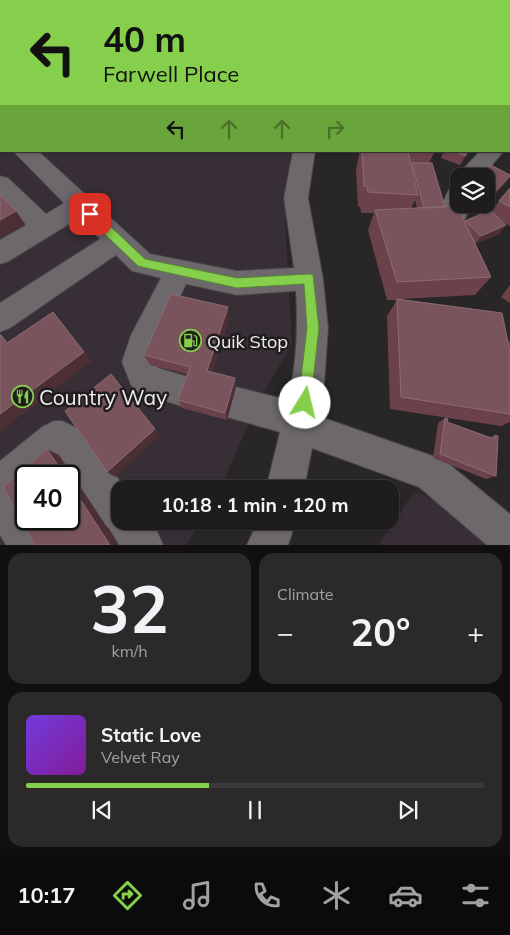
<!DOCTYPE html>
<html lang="en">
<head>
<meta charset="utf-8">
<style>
	:root { --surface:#1f1c1e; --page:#2c292b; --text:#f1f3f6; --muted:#a1a1a4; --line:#3c3a3c; --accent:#85cf4c }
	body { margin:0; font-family:Mulish,sans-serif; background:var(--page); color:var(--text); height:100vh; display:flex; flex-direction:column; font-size:19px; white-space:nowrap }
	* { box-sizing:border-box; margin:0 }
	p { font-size:16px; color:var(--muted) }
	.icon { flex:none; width:28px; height:28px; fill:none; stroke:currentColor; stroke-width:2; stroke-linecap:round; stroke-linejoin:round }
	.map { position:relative; height:545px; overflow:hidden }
	.sheet { display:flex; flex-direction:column; gap:8px; padding:8px; background:#110f10; flex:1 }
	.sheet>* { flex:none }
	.banner { position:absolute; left:0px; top:0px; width:510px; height:152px; box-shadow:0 1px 4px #0004,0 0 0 1px var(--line); background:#85cf4c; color:#111; overflow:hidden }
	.buttons { position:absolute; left:450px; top:168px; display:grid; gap:10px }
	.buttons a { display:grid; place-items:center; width:45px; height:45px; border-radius:10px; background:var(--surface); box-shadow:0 1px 4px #0004,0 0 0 1px var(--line); font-size:25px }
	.speed { position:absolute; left:15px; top:465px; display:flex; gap:10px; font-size:25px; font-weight:700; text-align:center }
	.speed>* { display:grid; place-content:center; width:65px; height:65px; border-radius:50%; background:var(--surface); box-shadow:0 1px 4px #0004,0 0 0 1px var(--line); line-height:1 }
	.speed .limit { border:2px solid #111; border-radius:8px; background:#fff; color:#111 }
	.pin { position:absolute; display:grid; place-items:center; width:42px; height:42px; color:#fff; margin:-21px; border-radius:10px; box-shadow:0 2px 8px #0006 }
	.me { position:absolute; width:55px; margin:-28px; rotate:9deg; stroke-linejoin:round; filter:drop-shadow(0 0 4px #0008) }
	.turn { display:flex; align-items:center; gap:18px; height:105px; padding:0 20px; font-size:22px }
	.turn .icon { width:65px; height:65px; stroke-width:2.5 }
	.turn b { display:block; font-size:35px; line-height:42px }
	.lanes { display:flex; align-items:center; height:48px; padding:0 20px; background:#0003; justify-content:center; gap:25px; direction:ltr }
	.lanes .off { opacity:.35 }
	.big { font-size:38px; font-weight:700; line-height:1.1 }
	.sheet .card { flex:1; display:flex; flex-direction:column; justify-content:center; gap:8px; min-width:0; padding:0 18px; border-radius:15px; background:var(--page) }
	.sheet .dial { align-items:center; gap:0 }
	.dial b { font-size:65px; line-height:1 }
	.song { display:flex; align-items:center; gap:15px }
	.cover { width:60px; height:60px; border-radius:8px; background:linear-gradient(135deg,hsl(260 70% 55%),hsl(290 70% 35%)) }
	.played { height:5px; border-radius:2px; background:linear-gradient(90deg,var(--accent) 40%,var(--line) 40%) }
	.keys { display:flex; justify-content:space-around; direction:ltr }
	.heat { display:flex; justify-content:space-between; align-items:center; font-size:28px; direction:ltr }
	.sheet .tiles { flex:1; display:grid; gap:8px; grid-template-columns:1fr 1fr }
	.card:last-child { grid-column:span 2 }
	.trip { position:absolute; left:111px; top:480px; width:288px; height:50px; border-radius:15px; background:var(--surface); box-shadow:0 1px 4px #0004,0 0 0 1px var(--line); font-weight:700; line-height:50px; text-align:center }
	.dock { display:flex; height:80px; justify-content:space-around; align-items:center; background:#0c0b0c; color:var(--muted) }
	.dock .icon { width:35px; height:35px }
	.dock .active { color:var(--accent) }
	.dock b { font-size:22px; color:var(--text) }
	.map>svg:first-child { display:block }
</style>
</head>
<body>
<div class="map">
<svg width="510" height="545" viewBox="0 0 510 545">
	<rect width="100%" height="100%" fill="#292628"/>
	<path fill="#372f35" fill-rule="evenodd" d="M0,0L230,1H1V151H291L285,221L292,344L259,400L220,489H120V521H201L186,545H0ZM26,476H69V519H26Z
		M414,492L440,500L489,545H378Z"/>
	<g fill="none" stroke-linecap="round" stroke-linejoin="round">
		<defs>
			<path id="minor" d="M325,0H343L344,1H326Z
				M509,66H510V78L509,77Z
				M0,121L1,122V137L0,136Z
				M13,151H38L150,254L237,271L294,268L284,198L293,151H315L308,198L323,279L328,328L324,385L318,416L444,460L510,514V545H487L419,487L312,448L304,489H266L280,432L220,415L215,403L220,391L232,386L288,400C297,364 298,328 296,291L237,295L186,284L157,346L154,362L158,368L199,380L203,392L199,404L187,408L138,392L131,385L122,362L131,335L161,278L132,271L116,255L10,328L0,332V303L100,239L79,218L9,261L0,264V240L26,225L0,198V176L8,178L46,214L64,203Z
				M480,151H504L482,176H459V178L457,176Z
				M459,184V204H467L468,212L465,219L456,221L447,219C440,206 444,198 451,186Z
				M54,421H62L81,430L126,489H120V521H150L157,531L163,545H119L109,528L106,527L59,458L37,476H26V487L22,492L26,505V519H34L48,545H6L0,535V461L42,427Z
				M258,521H296L288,545H247Z"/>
		</defs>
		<use href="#minor" stroke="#474446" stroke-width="2"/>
		<use href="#minor" fill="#6c686b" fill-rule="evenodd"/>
	</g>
	<path fill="#6b424a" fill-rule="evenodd" d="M0,0L1,1V29L0,28Z
		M252,0H316L317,1H252Z
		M382,0H429L427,1H382Z
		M506,0H510V44L509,45V1H505Z
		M510,96V125L509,124V97Z
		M360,151H435L429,163L445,207L465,222V221L491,212L499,201L510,188V226L500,220L499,234L475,244L491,277L475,295L401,299L508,343L510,340V422L501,426L390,409L387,316L397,300H387L368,230L374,213H361L360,207H358L356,169ZM415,200L417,208L411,209Z
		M444,151H470L460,165L441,158Z
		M486,176H510L504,185L486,204Z
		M510,285V303L501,297Z
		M229,318L212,372L235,378L236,387L227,420L182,408L178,400L187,374L150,365L144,355Z
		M445,418L447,422L490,437L495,435L496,476L486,479L433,458L438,423Z"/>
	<path fill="#4b2f35" d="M287,0H302V1H284Z
		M414,0H429L427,1H412Z
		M468,151H470L460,165L465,156Z
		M510,176L504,185L486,204L491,196Z
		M16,211L25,224L0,239V220Z
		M506,225L499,234L474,245L481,236Z
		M228,307L229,318L209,380L207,371Z
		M53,312L92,361L0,432V414Z
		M1,335L13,345L7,343Z
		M111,374L160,435L115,477L107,472Z
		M235,378L236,387L227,420L225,413Z
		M47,449L59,455L119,545H110L69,482V476H65Z"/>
	<path fill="#79545c" stroke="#8c6c73" d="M0,0H23L25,1H1V18L0,17Z
		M265,0H287L284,1H267Z
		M297,0H317L315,1H295Z
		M394,0H414L412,1H397Z
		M509,3H510V22L509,21Z
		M509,29H510V38L509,39Z
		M510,96V112L509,111V97Z
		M362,151H408L418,195L368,192L367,186H364Z
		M454,151H468L465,156Z
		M412,163H432L445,207L424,208Z
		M491,165L510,175V176L491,196L486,193V176H481Z
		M510,188V207L499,201Z
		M0,194L16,211L0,220Z
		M457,206L491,277L397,282L375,210Z
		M490,210L506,225L481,236L465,221Z
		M171,294L228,307L207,371L235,378L225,413L178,400L190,367L144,355Z
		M397,299L502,313L510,352V414L401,397Z
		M53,312L84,352L0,414V335H1L7,343Z
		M111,374L155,429L107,472L65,411Z
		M445,418L448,419L447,422L494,439L495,435L498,436L496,476L440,454Z
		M47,449L65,476H26V519H69V482L110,545H35L3,487Z"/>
	<path fill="#85cf4c" stroke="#568731" d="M90,210L94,211L145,259L237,278L309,274L313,275L319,328L310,408L305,410L300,408L298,403L307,328L304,284L237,288L142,267L138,266L86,216L85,214L86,211Z"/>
	<defs>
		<symbol id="fuel-ring" viewBox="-11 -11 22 22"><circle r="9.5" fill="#201d1f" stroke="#85cf4c" stroke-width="1.5"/><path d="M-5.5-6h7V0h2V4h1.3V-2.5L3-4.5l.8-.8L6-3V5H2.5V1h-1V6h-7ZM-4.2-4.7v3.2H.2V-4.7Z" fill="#85cf4c"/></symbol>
		<symbol id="restaurant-ring" viewBox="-11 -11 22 22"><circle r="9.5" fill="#201d1f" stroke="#85cf4c" stroke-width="1.5"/><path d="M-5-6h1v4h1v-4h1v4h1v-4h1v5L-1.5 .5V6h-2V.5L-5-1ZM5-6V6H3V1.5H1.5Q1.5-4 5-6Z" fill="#85cf4c"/></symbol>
	</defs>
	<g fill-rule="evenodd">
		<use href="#fuel-ring" x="178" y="328" width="25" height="25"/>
		<use href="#restaurant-ring" x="10" y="384" width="25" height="25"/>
	</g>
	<g text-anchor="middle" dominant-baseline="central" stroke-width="5" stroke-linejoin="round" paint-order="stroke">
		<g font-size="18" fill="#efedef" stroke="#201d1f" text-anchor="start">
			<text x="207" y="341">Quik Stop</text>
		</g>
		<g font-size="21" fill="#efedef" stroke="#201d1f" text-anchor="start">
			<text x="39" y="397">Country Way</text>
		</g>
	</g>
</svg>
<div class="buttons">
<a><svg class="icon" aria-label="layers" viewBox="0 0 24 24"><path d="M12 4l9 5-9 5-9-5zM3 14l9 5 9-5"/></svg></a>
</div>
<div class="speed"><div class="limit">40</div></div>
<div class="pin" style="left:90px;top:214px;background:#d93025"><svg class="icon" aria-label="arrive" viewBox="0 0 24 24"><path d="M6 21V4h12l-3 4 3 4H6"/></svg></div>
<svg class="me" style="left:305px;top:403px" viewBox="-20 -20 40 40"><circle r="19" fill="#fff"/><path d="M0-13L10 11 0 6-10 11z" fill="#85cf4c"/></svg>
<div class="trip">10:18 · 1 min · 120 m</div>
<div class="banner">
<div class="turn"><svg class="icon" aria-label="left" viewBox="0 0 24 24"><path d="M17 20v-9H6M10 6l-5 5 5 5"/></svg><div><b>40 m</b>Farwell Place</div></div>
<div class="lanes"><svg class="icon" aria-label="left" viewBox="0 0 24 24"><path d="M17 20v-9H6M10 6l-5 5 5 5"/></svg><svg class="icon off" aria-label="ahead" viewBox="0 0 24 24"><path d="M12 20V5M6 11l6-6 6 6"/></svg><svg class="icon off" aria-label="ahead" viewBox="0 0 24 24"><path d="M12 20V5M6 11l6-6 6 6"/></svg><svg class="icon off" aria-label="right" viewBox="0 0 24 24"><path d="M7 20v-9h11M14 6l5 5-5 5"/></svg></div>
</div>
</div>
<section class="sheet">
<div class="tiles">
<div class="card dial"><b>32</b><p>km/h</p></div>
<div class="card"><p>Climate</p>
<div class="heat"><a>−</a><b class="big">20°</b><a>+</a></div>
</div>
<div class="card">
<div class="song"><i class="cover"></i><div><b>Static Love</b><p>Velvet Ray</p></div></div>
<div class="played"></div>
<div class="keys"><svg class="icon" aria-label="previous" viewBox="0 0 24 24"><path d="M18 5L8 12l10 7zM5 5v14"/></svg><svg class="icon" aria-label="pause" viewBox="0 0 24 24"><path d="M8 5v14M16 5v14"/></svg><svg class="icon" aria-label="next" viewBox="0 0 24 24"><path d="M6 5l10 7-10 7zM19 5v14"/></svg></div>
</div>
</div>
</section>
<nav class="dock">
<b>10:17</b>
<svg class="icon active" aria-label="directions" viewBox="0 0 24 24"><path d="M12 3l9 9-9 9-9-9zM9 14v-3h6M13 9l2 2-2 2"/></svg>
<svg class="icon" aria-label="music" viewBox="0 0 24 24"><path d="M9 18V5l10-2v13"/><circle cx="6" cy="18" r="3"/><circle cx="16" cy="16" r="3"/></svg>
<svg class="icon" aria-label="phone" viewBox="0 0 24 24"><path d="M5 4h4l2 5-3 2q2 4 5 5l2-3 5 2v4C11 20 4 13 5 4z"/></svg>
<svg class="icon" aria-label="climate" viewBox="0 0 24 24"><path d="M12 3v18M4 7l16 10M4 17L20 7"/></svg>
<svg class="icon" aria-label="car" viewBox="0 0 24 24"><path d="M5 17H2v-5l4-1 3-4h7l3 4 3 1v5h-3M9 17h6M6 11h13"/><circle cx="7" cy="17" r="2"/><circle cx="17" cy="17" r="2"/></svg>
<svg class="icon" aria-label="filters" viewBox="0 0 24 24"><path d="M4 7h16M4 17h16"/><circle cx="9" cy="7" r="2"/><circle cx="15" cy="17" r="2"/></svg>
</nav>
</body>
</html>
